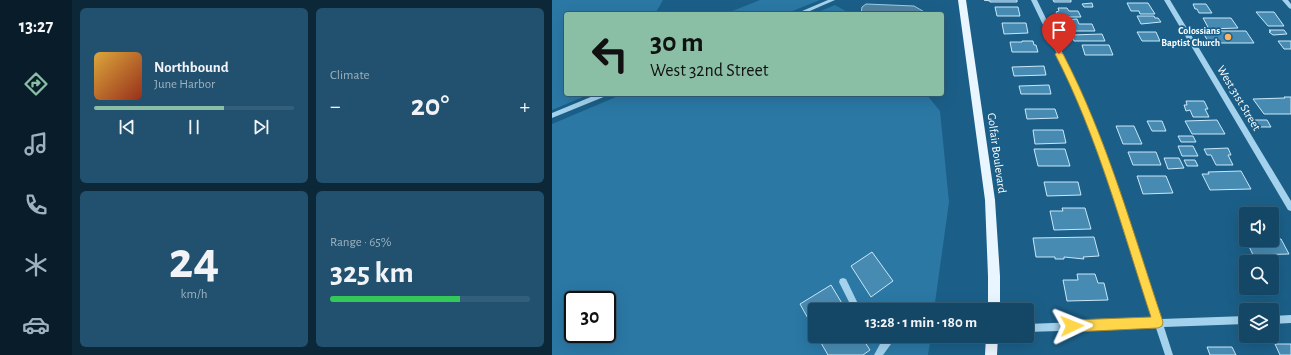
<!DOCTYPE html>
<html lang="en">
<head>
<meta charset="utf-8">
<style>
	:root { --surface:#144766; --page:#21516f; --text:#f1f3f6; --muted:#9db2bf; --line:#335f7a; --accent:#8abfa5 }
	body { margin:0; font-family:"Alegreya Sans",sans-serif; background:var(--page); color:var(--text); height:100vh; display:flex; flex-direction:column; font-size:15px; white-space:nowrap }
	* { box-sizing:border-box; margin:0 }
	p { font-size:13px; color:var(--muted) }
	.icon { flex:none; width:22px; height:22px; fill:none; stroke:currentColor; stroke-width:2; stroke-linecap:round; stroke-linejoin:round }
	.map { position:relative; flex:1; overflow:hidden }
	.panel { display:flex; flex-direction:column; gap:8px; padding:8px; background:#0b2738; width:480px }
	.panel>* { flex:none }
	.guide { position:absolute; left:12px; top:12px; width:380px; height:84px; border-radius:4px; box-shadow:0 4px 16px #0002,0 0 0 1px var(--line); background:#8abfa5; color:#111; overflow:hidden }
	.fabs { position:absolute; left:687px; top:207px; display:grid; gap:8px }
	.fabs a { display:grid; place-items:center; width:40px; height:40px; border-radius:4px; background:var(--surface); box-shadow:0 4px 16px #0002,0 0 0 1px var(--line); font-size:20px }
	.speed { position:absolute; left:12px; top:291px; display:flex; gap:8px; font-size:20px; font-weight:700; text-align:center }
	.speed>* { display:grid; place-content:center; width:52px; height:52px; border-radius:50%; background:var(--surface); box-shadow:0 4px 16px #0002,0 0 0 1px var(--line); line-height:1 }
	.speed .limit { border:2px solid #111; border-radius:6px; background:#fff; color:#111 }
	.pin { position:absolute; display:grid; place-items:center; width:34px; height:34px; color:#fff; margin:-41px -17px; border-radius:50% 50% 50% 0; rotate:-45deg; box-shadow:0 0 4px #0007 }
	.pin .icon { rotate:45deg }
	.me { position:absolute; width:44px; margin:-22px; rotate:88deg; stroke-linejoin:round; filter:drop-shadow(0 0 3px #0008) }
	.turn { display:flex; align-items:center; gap:14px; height:84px; padding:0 20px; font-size:18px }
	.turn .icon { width:52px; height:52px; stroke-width:2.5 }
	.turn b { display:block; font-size:28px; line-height:34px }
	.big { font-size:30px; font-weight:600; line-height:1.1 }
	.panel .tile { flex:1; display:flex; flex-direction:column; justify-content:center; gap:6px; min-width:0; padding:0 14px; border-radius:6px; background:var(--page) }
	.panel .dial { align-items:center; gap:0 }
	.dial b { font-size:52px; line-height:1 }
	.song { display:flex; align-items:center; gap:12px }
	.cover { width:48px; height:48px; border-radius:6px; background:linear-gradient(135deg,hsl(40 70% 55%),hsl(10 70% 35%)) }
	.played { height:4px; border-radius:2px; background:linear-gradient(90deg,var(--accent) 65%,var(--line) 65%) }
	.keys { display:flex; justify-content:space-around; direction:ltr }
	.heat { display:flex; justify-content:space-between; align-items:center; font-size:22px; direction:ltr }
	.charge { height:6px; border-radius:3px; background:linear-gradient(90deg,#34c759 65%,var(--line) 0) }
	.panel .tiles { flex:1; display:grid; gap:8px; grid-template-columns:repeat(2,1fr) }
	.trip { position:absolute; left:256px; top:303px; width:226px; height:40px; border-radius:4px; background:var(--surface); box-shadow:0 4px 16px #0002,0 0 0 1px var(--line); font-weight:600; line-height:40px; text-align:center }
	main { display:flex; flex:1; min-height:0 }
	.tab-bar { display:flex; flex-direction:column; width:72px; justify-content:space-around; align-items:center; background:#081c29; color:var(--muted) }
	.tab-bar .icon { width:28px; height:28px }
	.tab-bar .active { color:var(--accent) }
	.tab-bar b { font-size:18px; color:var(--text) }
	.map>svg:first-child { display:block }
</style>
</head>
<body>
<main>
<nav class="tab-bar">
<b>13:27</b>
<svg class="icon active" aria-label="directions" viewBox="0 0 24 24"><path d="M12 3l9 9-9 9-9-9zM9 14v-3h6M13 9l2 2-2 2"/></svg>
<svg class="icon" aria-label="music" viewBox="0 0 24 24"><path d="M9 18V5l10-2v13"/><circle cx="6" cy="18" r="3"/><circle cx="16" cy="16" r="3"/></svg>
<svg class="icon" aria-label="phone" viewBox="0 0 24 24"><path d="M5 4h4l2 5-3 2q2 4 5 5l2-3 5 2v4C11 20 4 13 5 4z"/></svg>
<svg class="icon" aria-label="climate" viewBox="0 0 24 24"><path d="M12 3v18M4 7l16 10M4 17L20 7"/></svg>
<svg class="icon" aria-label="car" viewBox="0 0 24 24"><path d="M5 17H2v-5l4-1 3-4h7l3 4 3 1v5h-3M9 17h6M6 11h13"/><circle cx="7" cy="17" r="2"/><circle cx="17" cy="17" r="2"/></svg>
</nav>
<section class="panel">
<div class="tiles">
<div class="tile">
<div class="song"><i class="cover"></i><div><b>Northbound</b><p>June Harbor</p></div></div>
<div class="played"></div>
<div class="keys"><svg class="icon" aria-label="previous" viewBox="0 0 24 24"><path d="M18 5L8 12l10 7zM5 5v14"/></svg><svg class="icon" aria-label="pause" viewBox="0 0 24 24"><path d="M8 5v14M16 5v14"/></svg><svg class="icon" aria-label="next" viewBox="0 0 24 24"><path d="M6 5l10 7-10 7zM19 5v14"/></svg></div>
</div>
<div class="tile"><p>Climate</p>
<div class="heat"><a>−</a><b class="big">20°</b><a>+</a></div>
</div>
<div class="tile dial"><b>24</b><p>km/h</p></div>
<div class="tile"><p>Range · 65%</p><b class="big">325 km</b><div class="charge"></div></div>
</div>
</section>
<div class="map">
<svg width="739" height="355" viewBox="0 0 739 355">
	<rect width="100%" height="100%" fill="#1b5f88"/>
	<path fill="#2b78a5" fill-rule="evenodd" d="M0,0H111L103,14H14V94H38L0,110Z
		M208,0H268L233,14H173Z
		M283,5L299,14H261Z
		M71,94H374L388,111L397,202L382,310H263V336H379L376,355H0V124ZM21,300H55V334H21Z"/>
	<path fill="#52829f" stroke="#96cfee" d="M314,4L362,6L376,14H309L310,7Z"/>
	<path fill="#488bb2" stroke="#c9e7f9" d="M432,0H465V2H438V1Z
		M501,0H519V2H502Z
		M540,3L541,7H532L530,4Z
		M575,3H596L603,14H588L587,11H579Z
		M641,4H654L660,13H647L645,9H643Z
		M443,7H466L468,16H445Z
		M506,8H515L517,11H526L529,17H506L504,12L507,11Z
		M704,12H722L732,26H716Z
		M585,16H602L603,18H606L609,22L589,24Z
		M651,18H679L686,28L657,29Z
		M525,19L527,24H540L543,31H518L516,24H513L512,20Z
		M450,23H474L476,33L452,34Z
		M717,30H732L735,34L721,35L717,32L719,31Z
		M650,31H694L702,43H657Z
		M585,32H604L608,41H590Z
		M550,34L553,41H522L519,35Z
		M470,41H481L482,45H484L486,52H460L458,42H470Z
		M726,41H739V49H732Z
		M530,45H557L561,55H533Z
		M492,66L494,75L462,76L460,67Z
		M497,85L499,94H469L467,86Z
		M732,97H739V114H712L701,99L733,98Z
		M634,101H652L656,109H653L657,117H641L638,110L634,111L632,105H635Z
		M473,109H503L506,118L475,119Z
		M665,120L673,134H640L633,121Z
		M702,120H715L719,127H707Z
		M595,121H610L614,131H600Z
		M564,126H582L590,144H571Z
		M481,130H511L514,143L483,144Z
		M626,136H641L644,142H629Z
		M626,146H641L646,156H630Z
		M676,148L679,155H676L681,165H664L659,155H655L652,149Z
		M482,149H513L518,166H486Z
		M576,152H604L609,165H581Z
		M612,158H627L632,168L616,169Z
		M632,160H643L646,166H635Z
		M689,171L699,189L658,190L650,174H657L656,172Z
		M585,176H614L621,193L591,194Z
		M492,182H526L529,195L495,196Z
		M510,208H533L539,229L502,230L498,211H511Z
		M542,237L547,256L531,257L532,259L512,257V259H503V257H484L481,238Z
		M720,239H729L737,254L701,255L694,240Z
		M320,252L341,281L319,297L299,266Z
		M525,274H543L546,283H552L556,300L515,301L511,280H526Z
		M279,285L294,310H263V331L248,304Z
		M265,336H309L318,350L311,355H276Z
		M723,344H739V355H728Z
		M655,347H680L684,355H658Z"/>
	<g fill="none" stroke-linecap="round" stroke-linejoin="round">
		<path fill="#a4d2ec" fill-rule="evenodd" d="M276,0H283L251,14H243Z
			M479,0H485L527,87L549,142L609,319L694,316V324L612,327L621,355H613L604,328L475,332V324L601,319L543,142L521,87Z
			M612,0H618L739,201V211L736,210Z
			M730,0H736L739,4V9L737,8Z
			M46,94H55L54,96L0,118V113Z
			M291,278L294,279L309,310H301L287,282L288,279Z
			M739,315V323L720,324V316Z
			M314,336H375L374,339L371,340L339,344L331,355H322L328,344H320L317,343Z"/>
		<path fill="#e9f5ff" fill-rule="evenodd" d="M406,0H414L443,200L448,276V310H436V276L433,200Z
			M434,336H446L445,355H433Z"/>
	</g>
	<path fill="#ffd54a" stroke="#a68a30" d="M507,51L511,54C555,138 581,233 611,322L610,326L606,328L520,332L516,330L514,326L516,322L520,320L599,317C570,229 546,137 503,54Z"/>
	<circle fill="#fdb360" stroke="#1b5f88" stroke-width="1.5" cx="676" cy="37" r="4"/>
	<g text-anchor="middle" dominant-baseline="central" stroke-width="3.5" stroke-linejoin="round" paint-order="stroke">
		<g font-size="10" font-weight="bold" fill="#fff" stroke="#1b5f88" text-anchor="end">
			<text x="668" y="31">Colossians<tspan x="668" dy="12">Baptist Church</tspan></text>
		</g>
		<g font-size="12" fill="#fff" stroke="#1b5f88">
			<text transform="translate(687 98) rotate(59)">West 31st Street</text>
			<text transform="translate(445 153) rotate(82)">Golfair Boulevard</text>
		</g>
	</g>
</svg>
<div class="fabs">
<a><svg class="icon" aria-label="sound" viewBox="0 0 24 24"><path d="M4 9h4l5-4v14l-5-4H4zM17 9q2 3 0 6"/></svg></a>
<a><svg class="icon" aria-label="search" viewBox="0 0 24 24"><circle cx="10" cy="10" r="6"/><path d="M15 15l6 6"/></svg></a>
<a><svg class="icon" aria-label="layers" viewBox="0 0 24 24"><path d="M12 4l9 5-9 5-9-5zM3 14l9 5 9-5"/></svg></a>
</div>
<div class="speed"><div class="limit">30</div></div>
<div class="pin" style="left:507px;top:54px;background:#d93025"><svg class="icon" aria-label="arrive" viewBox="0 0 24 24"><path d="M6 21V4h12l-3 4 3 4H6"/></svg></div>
<svg class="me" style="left:520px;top:326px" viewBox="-20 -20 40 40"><path d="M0-17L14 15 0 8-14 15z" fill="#ffd54a" stroke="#fff" stroke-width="4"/></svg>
<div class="trip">13:28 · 1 min · 180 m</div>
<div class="guide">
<div class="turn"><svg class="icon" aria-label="left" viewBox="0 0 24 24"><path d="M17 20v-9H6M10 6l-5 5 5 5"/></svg><div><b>30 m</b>West 32nd Street</div></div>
</div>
</div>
</main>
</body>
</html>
